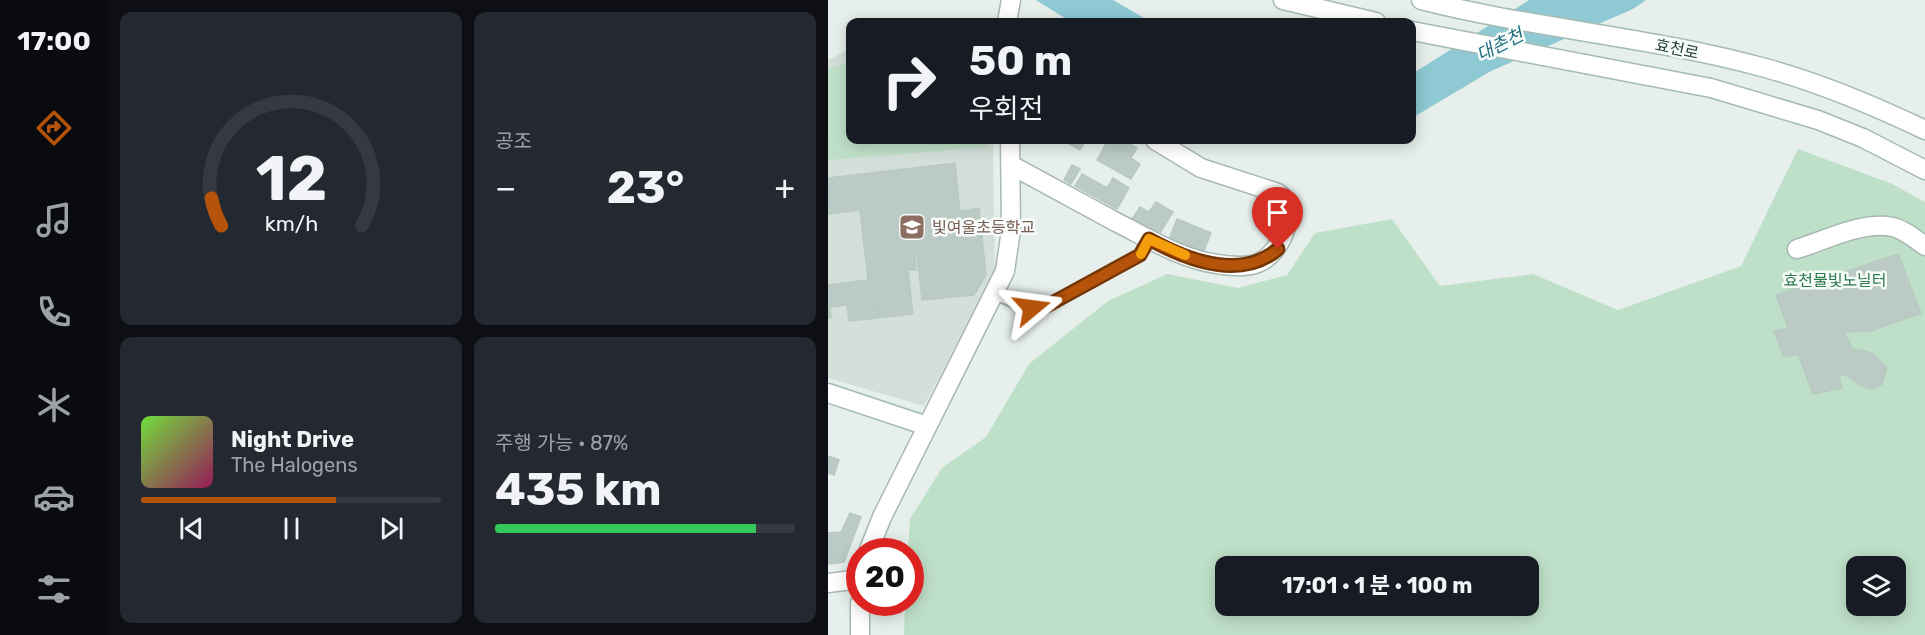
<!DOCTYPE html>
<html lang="ko">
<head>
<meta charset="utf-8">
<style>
	:root { --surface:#171b24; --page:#242831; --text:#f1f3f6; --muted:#9ea1a6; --line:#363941; --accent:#b45309 }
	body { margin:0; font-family:Rubik,"Noto Sans KR",sans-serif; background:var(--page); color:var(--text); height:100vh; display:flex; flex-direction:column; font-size:22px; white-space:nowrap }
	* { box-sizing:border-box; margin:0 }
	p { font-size:20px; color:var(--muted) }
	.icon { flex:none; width:33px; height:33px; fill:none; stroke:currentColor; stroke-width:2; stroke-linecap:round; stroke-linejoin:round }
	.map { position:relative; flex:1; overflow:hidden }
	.side { display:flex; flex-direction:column; gap:12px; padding:12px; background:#0d0f14; width:720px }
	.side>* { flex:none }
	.top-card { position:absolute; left:18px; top:18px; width:570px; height:126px; border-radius:12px; box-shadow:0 3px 15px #0003; background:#171b24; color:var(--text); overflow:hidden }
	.fabs { position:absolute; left:1018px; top:556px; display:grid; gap:12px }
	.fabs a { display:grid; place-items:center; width:60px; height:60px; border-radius:12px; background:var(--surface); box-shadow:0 3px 15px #0003; font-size:30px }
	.speed { position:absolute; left:18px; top:538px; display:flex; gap:12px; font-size:30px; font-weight:700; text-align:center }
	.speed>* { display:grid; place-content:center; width:78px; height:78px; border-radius:50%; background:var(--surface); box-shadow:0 3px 15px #0003; line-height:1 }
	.speed .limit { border:9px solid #d22; background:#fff; color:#111 }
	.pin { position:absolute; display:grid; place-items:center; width:51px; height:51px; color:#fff; margin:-62px -26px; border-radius:50% 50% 50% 0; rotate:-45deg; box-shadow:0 0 6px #0007 }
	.pin .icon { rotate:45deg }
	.me { position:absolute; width:66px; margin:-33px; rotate:74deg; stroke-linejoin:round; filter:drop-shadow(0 0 4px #0008) }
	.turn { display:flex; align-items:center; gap:21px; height:126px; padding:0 24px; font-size:27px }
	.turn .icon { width:78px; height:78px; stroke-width:2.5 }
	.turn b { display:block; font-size:42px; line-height:51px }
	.big { font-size:45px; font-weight:700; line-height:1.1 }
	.side .card { flex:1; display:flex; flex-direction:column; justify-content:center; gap:9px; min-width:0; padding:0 21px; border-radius:12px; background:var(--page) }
	.side .dial { align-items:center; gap:0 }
	.dial svg { height:156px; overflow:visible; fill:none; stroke:var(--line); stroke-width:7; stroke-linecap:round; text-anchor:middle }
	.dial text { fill:var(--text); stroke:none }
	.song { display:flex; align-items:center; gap:18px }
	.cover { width:72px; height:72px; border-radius:9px; background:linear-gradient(135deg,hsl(100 70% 55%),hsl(330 70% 35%)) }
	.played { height:6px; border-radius:3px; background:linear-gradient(90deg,var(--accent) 65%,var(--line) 65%) }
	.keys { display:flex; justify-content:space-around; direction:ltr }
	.heat { display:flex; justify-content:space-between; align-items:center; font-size:33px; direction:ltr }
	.charge { height:9px; border-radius:4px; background:linear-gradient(90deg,#34c759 87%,var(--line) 0) }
	.side .tiles { flex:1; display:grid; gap:12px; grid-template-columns:repeat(2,1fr) }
	.trip { position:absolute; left:387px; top:556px; width:324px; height:60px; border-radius:12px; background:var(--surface); box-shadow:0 3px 15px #0003; font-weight:700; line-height:60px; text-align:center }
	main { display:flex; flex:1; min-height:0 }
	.dock { display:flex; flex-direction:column; width:108px; justify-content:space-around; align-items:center; background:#090b0e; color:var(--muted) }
	.dock .icon { width:42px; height:42px }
	.dock .current { color:var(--accent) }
	.dock b { font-size:27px; color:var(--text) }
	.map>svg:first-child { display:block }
</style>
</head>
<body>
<main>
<nav class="dock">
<b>17:00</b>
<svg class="icon current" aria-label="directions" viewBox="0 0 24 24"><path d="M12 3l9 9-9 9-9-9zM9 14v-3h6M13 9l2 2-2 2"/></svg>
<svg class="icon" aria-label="music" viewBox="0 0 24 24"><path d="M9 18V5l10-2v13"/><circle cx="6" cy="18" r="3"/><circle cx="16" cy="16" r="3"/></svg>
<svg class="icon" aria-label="phone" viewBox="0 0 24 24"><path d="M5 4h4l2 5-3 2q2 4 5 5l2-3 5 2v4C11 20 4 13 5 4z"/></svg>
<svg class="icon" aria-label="climate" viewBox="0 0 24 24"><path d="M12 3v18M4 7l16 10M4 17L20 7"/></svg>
<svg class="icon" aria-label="car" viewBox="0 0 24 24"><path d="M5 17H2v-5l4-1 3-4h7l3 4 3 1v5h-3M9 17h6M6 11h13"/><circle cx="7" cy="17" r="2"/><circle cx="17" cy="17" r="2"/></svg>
<svg class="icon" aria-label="filters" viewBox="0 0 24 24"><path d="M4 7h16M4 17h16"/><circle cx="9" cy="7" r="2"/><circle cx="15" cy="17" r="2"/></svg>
</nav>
<section class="side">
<div class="tiles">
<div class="card dial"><svg viewBox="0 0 100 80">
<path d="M14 69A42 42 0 1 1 86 69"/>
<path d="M14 69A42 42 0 0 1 9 55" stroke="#b45309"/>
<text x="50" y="56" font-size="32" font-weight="700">12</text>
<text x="50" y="72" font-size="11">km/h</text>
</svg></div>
<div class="card"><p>공조</p>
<div class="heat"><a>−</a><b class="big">23°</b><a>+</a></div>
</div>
<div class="card">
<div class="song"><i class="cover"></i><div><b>Night Drive</b><p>The Halogens</p></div></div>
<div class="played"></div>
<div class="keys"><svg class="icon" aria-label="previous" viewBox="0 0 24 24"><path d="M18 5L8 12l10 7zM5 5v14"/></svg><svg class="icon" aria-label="pause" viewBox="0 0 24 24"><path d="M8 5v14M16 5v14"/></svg><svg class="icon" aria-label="next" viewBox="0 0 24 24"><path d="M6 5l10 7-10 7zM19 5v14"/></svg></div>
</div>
<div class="card"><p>주행 가능 · 87%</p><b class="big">435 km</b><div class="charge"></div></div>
</div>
</section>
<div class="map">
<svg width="1097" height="635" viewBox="0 0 1097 635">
	<rect width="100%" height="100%" fill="#e6efeb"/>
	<path fill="#d4dfda" d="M22,49V140H165L167,272L96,406L0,378V60Z"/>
	<path fill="#bfe0c8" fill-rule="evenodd" d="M19,53H22V140H158L159,147L0,160V68L20,64Z
		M970,149L1062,183L1097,202V635H76L77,603H82V552H80L82,519L114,468L158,437L201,364L280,301L339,274L410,288L459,275L487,233L564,219L612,286L705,274L790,310L913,266ZM398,567H700V606H398ZM1029,567H1068V606H1029Z"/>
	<path fill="#8ec9d4" d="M208,0H285L323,22H243Z
		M701,0H818L805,9L663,71L584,118V74Z"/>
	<path fill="#bbcac4" stroke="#b8c9c2" stroke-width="1.5" d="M234,140H258L252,150Z
		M280,140H294L309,148L303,158L312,164L303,179L269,160Z
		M127,163L132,211L151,208L158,275L146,295L94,300L89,253H87L88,270H80L85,314L49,318L48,305L49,318L21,321L19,305L2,307L3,317L0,318V285L40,280L32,210L1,214L0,178Z
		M244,165L252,169L243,184L236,180Z
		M254,174L279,188L285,178L301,188L289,209L247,186Z
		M328,202L345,212L331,235L303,221L312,207L321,212Z
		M349,219L383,233L375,253L341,239Z
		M1070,254L1093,313L1043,331L1016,332L1025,349L1044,353L1059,368L1054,384L1044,389L1036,387L1017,374L1011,376L1014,388L985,394L970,354L956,357L946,331L960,328L948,295Z
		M0,456L11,460L6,475L0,473Z
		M22,513L33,517L16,562L0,564V533L13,532Z"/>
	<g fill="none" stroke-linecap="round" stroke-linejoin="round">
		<defs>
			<path id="lane" d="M167,294L191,304L215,308L312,255L321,239"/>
			<path id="street" d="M179,22L183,0
				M183,165C218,184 253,203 288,222C320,238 353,259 389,264C402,266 418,268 430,263C453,254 472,209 450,193L373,168L327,140
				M969,249C998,240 1034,221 1065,227C1077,230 1087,239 1097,246
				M40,552L54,517L177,271L183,230L182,140
				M0,583L32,579
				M32,635V603"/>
			<path id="secondary" d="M455,0L548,22
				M593,0C707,29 827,37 941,69C994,84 1047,106 1097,130
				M584,31L883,88L990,120L1035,138L1097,170
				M0,393L99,426"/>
		</defs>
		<use href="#lane" stroke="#a8b8b2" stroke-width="14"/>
		<use href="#street" stroke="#a8b8b2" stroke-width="21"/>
		<use href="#secondary" stroke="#a4bbb3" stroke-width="21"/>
		<use href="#lane" stroke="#fff" stroke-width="10"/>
		<use href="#street" stroke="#fff" stroke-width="18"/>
		<use href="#secondary" stroke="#fff" stroke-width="18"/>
	</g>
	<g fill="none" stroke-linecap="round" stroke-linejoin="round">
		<defs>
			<path id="route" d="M204,308H215L312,255L321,239C359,260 413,281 450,249"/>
		</defs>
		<use href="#route" stroke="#753606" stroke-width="15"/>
		<use href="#route" stroke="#b45309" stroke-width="10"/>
		<path stroke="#f59e0b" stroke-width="10" d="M313,254L321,239L357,255"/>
	</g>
	<defs>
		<symbol id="school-square" viewBox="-11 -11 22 22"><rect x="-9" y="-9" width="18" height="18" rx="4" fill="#8d6e63" stroke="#f7fbf9"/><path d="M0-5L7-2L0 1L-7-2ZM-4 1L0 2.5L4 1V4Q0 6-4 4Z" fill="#fff"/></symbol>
	</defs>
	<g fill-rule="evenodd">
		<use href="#school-square" x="69" y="212" width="30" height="30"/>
	</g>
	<g text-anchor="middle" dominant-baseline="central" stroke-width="5" stroke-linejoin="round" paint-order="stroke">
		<g font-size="16" fill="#24423a" stroke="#f7fbf9">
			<text transform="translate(849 49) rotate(12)">효천로</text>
		</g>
		<g font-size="16" fill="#785e54" stroke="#f7fbf9" text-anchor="start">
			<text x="104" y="227">빛여울초등학교</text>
		</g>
		<g font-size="16" fill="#2d7a4b" stroke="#f7fbf9">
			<text x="1007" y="280">효천물빛노닐터</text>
		</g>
		<g font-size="18" font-style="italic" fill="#1c6f80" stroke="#f7fbf9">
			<text transform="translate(672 45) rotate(-27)">대촌천</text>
		</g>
	</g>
</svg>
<div class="fabs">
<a><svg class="icon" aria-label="layers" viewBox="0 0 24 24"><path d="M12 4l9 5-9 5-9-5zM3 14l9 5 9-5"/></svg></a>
</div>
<div class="speed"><div class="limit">20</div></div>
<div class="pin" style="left:450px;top:249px;background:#d93025"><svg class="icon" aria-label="arrive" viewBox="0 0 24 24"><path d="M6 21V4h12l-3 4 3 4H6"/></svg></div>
<svg class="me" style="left:204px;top:308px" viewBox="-20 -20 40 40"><path d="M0-17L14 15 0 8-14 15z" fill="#b45309" stroke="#fff" stroke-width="4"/></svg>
<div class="trip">17:01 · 1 분 · 100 m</div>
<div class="top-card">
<div class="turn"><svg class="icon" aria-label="right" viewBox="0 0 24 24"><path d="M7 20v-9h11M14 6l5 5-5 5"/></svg><div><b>50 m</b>우회전</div></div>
</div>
</div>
</main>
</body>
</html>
